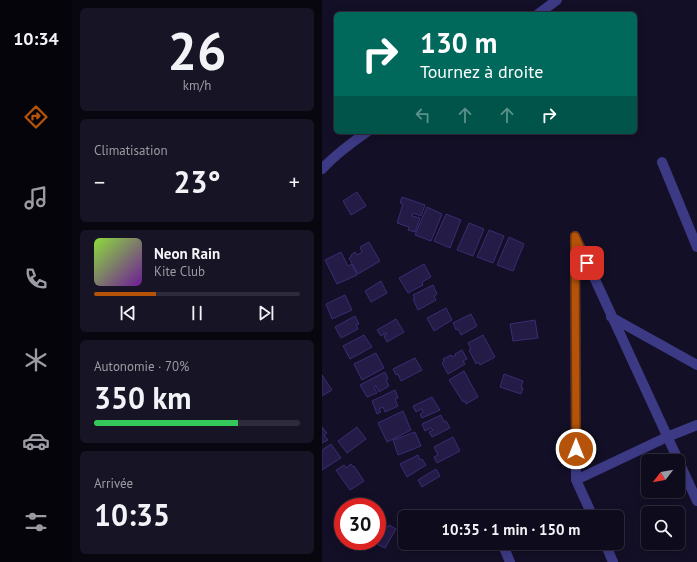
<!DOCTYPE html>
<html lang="fr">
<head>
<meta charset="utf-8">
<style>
	:root { --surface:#0e0b1c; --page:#171425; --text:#f1f3f6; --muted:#9b9ba3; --line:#2e2b3b; --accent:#b45309 }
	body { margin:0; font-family:"PT Sans",sans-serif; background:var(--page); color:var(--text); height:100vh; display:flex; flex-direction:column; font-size:15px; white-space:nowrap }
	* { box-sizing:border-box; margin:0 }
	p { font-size:13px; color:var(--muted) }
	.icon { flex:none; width:22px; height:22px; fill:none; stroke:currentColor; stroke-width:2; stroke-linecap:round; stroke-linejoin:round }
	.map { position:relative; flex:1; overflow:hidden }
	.panel { display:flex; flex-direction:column; gap:8px; padding:8px; background:#08060f; width:250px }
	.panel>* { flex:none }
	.guide { position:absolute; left:12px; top:12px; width:303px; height:122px; border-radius:6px; box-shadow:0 2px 10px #0003,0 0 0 1px var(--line); background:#00695c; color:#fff; overflow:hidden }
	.needle { width:26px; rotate:239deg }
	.controls { position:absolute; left:319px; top:454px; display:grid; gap:8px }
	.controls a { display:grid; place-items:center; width:44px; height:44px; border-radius:6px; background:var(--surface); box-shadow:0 2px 10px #0003,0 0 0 1px var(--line); font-size:20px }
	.speed { position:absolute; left:12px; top:498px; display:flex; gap:8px; font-size:20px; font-weight:700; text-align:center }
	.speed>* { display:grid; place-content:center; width:52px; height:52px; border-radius:50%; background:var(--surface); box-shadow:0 2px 10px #0003,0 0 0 1px var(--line); line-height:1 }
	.speed .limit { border:6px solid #d22; background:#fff; color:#111 }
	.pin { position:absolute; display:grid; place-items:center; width:34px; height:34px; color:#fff; margin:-17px; border-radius:8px; box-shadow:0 2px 6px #0006 }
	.me { position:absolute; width:44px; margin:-22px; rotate:0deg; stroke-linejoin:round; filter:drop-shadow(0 0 3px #0008) }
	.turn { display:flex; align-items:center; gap:14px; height:84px; padding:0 20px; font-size:18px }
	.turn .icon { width:52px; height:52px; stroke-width:2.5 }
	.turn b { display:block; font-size:28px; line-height:34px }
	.lanes { display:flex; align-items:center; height:38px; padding:0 20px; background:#0003; justify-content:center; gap:20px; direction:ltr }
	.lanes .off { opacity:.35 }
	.big { font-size:30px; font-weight:600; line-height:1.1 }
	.panel .tile { flex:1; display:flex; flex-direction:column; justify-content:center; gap:6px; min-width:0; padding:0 14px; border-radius:6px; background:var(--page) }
	.panel .dial { align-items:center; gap:0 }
	.dial b { font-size:52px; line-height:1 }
	.song { display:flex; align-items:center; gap:12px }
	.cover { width:48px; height:48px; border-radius:6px; background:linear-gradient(135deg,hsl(90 70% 55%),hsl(280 70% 35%)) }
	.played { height:4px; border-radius:2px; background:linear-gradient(90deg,var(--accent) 30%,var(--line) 30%) }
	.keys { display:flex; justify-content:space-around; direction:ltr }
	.heat { display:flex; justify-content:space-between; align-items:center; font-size:22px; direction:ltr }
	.charge { height:6px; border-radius:3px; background:linear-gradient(90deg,#34c759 70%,var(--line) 0) }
	.trip { position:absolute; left:76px; top:510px; width:226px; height:40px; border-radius:6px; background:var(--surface); box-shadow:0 2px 10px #0003,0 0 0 1px var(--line); font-weight:600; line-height:40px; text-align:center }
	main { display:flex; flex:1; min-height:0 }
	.tab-bar { display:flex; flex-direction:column; width:72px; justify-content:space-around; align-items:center; background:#06040b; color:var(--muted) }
	.tab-bar .icon { width:28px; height:28px }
	.tab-bar .on { color:var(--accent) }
	.tab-bar b { font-size:18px; color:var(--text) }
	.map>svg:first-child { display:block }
</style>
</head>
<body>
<main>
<nav class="tab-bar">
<b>10:34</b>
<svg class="icon on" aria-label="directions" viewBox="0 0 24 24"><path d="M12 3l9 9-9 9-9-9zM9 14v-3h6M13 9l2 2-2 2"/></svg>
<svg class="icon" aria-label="music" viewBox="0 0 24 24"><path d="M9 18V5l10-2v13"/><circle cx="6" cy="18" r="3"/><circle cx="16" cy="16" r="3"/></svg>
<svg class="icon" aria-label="phone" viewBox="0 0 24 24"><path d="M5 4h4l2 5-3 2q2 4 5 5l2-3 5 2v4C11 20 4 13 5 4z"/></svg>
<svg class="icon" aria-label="climate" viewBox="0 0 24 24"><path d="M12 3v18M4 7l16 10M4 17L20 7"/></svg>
<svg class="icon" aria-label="car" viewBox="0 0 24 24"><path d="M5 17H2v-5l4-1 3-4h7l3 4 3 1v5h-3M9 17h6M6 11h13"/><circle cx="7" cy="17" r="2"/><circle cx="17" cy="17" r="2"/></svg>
<svg class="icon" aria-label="filters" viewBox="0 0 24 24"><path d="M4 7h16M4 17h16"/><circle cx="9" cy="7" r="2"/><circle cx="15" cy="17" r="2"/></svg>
</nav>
<section class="panel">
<div class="tile dial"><b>26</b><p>km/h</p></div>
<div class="tile"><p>Climatisation</p>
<div class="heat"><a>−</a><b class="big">23°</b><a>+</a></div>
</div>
<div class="tile">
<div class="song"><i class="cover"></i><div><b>Neon Rain</b><p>Kite Club</p></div></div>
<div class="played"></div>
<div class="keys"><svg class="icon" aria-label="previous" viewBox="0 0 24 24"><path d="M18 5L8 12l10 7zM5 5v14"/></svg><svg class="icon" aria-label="pause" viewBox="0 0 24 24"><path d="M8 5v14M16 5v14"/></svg><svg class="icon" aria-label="next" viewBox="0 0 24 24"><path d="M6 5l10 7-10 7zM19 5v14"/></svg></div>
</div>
<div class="tile"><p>Autonomie · 70%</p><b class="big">350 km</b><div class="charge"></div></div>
<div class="tile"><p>Arrivée</p><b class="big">10:35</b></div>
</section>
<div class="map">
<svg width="375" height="562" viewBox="0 0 375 562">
	<rect width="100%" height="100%" fill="#130f26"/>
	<path fill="#241b47" stroke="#3b2d73" d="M35,192L44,206L29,215L21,201Z
		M80,197L103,205L99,216L91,213L90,216L98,218L93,232L86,230L87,227L75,223L81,204L78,203Z
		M105,207L120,214L109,241L93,235Z
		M124,214L139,220L128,248L112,241Z
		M147,223L162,229L151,256L135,250Z
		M167,230L182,236L171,263L155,257Z
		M187,237L202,244L191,271L175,265Z
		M47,242L58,261L36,274L27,258L30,256L29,255L33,252L35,255L40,252L38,247Z
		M19,252L26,266L30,264L35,275L15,284L3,260Z
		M102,264L109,277L100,282L101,285L86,293L77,278Z
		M59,281L65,293L49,302L43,291Z
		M111,285L115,294L112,296L114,300L96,310L91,299L93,298L91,295Z
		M23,295L30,310L10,319L4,304Z
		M124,308L130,320L112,331L105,318Z
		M149,314L155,326L139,335L136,329L134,330L131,323Z
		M33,316L37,324L34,325L36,329L19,338L13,327Z
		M74,319L82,332L65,342L62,336L65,334L64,333L59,336L55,330Z
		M213,320L216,338L191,341L188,324Z
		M42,335L50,347L28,359L21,346Z
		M161,335L173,357L158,365L156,362L154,364L147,350L149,349L146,343Z
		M140,350L145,359L141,361L143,364L126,374L120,363L122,361L121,359L129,355L130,357L134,355L133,354Z
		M54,353L62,368L40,380L32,364Z
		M93,358L100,370L79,381L76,374L74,375L71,369Z
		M142,371L156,397L144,404L143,401L141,402L127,380Z
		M63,372L66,379L64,380L67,386L57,392L54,386L52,387L55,393L45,397L38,385Z
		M182,374L201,381L199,387L201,388L199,394L178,387Z
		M0,375L10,390L0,396Z
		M73,390L76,398L73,399L76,406L63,412L61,407L57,409L59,412L55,414L50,401Z
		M110,397L118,410L100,418L98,414L101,412L100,409L94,412L91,406Z
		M81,411L89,430L65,442L56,423Z
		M119,415L122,422L124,421L128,428L110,437L107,432L111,430L109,428L103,431L100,424Z
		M0,427L5,433L2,435L6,440L0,443Z
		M35,427L44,439L25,453L16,441Z
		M93,432L99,446L76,455L71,440Z
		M131,437L138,451L115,463L112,457L116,455L112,447Z
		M9,444L19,458L0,470V450Z
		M96,455L98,460L100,459L104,465L85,477L78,464Z
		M29,464L31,467L32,466L42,481L28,490L14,470L22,465L24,468Z
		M114,469L118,476L100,487L96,480Z
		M61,524L66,527L67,525L74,529L63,548L51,542L55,541V534Z"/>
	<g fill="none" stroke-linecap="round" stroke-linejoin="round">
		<path stroke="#3d3a85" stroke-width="10" d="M216,14L235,0
			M340,162L375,247
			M0,169C14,154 29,143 45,132
			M253,236L375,501
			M253,240L254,480L271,517
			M289,317L375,365
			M254,480L345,437L375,425
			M180,543L188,562
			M283,543L291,562"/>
	</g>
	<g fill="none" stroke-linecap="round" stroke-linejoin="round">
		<defs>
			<path id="route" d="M254,449L253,236L265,263"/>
		</defs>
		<use href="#route" stroke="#753606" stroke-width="10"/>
		<use href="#route" stroke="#b45309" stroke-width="7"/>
	</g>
</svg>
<div class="controls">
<a><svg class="needle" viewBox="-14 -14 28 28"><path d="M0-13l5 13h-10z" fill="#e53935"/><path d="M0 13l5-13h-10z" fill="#9b9ba3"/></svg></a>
<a><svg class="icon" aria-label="search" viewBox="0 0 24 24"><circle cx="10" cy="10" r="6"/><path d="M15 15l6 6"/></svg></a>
</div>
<div class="speed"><div class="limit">30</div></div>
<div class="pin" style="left:265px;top:263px;background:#d93025"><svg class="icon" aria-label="arrive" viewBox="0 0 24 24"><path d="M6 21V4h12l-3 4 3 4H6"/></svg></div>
<svg class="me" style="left:254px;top:449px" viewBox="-20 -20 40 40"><circle r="17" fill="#b45309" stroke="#fff" stroke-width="3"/><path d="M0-11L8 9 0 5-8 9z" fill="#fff"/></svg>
<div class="trip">10:35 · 1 min · 150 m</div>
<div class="guide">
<div class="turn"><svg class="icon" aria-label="right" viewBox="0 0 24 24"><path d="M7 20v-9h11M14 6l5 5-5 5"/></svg><div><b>130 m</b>Tournez à droite</div></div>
<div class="lanes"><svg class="icon off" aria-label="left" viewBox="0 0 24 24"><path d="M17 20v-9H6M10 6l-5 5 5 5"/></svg><svg class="icon off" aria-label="ahead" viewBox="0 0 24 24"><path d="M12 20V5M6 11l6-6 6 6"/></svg><svg class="icon off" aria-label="ahead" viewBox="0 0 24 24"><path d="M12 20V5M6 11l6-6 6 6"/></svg><svg class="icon" aria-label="right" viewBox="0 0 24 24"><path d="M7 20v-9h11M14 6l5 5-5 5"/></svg></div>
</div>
</div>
</main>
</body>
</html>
